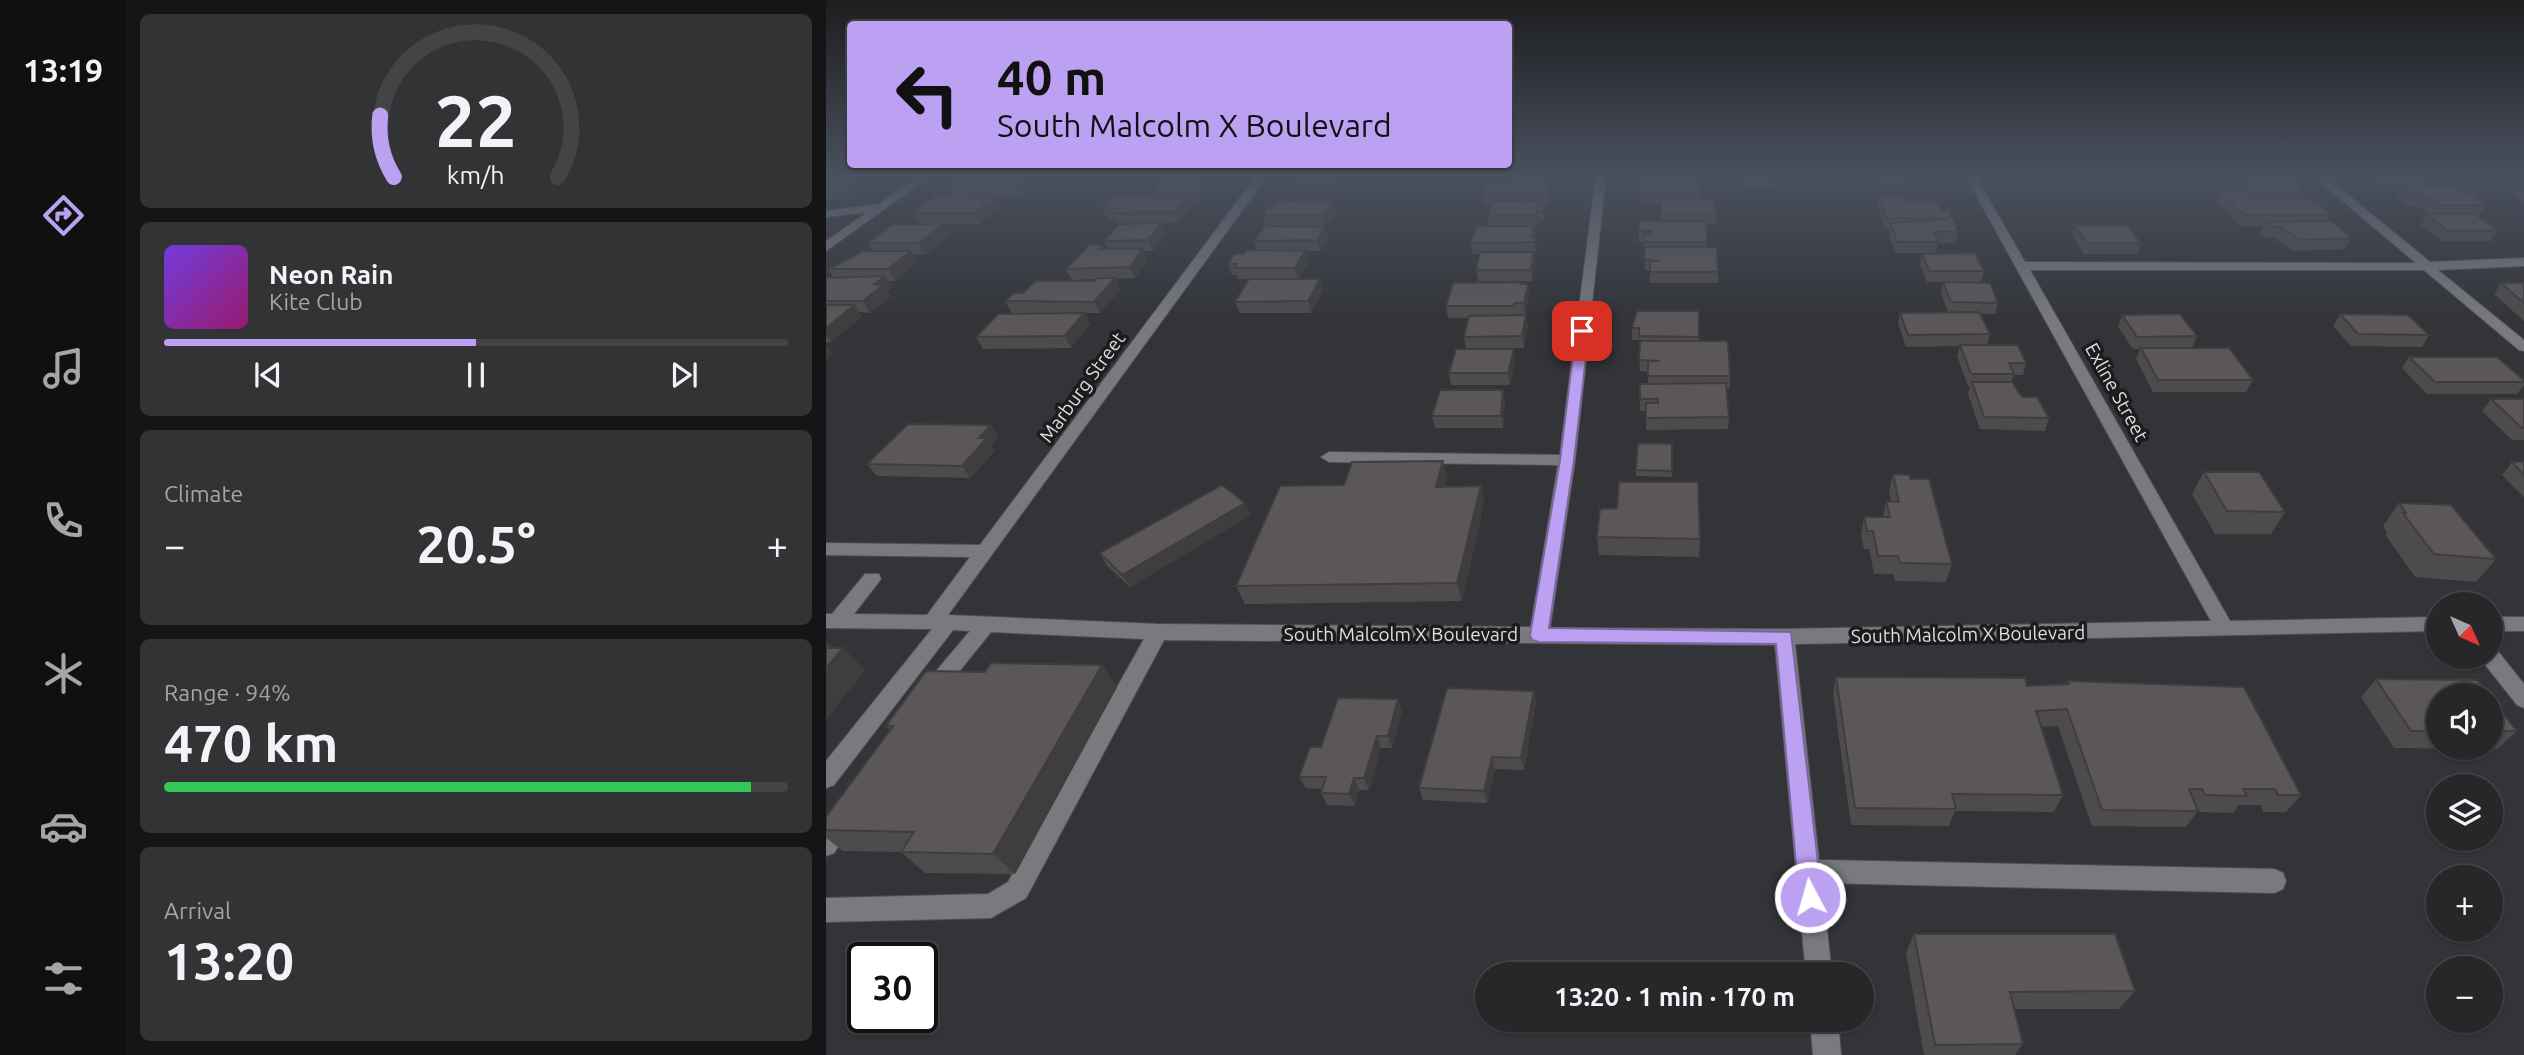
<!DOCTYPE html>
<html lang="en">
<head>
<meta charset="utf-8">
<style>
	:root { --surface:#262729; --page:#323335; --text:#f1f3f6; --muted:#a4a5a8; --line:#424446; --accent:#bca0f2 }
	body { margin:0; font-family:Ubuntu,sans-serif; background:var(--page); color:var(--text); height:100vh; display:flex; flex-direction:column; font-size:26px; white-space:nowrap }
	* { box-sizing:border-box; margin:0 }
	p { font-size:23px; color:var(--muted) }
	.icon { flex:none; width:38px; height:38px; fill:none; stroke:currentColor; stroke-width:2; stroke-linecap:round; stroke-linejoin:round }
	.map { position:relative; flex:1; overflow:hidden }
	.details { display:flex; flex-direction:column; gap:14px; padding:14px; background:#151517; width:700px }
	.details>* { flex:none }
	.hud { position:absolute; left:21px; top:21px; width:665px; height:147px; border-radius:7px; box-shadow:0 2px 5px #0004,0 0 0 2px var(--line); background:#bca0f2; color:#111; overflow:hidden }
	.needle { width:46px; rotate:135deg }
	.controls { position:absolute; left:1600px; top:592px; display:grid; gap:14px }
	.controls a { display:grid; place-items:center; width:77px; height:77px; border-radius:50%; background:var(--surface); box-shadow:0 2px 5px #0004,0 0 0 2px var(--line); font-size:35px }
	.speed { position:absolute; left:21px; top:942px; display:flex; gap:14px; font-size:35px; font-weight:700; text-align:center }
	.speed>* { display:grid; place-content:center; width:91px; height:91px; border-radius:50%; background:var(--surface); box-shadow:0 2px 5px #0004,0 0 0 2px var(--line); line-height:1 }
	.speed .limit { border:4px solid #111; border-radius:10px; background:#fff; color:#111 }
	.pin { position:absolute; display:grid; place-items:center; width:60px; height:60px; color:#fff; margin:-30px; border-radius:14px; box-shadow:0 4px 10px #0006 }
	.me { position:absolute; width:77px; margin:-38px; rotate:354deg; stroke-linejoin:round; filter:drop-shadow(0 0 5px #0008) }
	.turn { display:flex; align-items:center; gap:24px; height:147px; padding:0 35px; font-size:32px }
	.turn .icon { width:91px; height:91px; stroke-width:2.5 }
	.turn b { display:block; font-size:49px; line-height:60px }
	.big { font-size:52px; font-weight:600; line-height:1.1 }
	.details .widget { flex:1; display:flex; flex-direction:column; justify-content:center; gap:10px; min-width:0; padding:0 24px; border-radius:10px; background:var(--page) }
	.details .dial { align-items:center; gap:0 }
	.dial svg { height:182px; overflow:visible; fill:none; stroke:var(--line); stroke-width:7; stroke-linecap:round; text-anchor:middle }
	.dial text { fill:var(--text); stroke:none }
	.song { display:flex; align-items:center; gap:21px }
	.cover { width:84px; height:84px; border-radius:10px; background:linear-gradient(135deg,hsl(260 70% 55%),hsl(320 70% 35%)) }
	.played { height:7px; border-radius:4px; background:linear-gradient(90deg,var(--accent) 50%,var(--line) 50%) }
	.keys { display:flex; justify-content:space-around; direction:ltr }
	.heat { display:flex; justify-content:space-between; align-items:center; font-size:38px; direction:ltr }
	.charge { height:10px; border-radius:5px; background:linear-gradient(90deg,#34c759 94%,var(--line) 0) }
	.trip { position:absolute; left:649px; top:962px; width:399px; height:70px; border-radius:35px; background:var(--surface); box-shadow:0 2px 5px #0004,0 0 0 2px var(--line); font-weight:600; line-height:70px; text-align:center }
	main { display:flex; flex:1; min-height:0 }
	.dock { display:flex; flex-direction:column; width:126px; justify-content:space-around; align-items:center; background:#0f1010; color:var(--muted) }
	.dock .icon { width:49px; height:49px }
	.dock .selected { color:var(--accent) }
	.dock b { font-size:32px; color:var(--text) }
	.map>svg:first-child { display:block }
</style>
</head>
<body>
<main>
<nav class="dock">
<b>13:19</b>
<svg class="icon selected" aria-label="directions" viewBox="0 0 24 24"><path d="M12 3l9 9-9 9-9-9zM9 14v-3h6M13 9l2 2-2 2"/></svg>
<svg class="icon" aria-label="music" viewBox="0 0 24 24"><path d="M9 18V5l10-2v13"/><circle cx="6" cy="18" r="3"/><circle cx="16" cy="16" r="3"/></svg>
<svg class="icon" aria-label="phone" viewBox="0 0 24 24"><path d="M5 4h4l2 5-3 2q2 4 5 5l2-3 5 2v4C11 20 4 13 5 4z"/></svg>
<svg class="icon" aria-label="climate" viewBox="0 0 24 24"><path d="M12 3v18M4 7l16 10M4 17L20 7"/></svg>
<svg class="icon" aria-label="car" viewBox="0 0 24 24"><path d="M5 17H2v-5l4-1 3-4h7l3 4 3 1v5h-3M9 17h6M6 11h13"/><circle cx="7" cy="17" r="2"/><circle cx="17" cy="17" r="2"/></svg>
<svg class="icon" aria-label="filters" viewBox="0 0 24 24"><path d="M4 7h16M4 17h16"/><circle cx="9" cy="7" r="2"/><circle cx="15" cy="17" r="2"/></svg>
</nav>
<section class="details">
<div class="widget dial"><svg viewBox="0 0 100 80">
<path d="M14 69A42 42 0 1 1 86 69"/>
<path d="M14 69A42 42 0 0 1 8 42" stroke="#bca0f2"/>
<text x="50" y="56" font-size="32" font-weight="700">22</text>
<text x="50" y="72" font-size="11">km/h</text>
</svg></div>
<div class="widget">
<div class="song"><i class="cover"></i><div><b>Neon Rain</b><p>Kite Club</p></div></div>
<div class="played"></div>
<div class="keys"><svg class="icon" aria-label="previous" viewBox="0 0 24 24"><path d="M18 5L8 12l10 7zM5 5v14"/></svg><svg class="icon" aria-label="pause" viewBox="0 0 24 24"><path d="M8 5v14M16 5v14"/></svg><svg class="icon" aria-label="next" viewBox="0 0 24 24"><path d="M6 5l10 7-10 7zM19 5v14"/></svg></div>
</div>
<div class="widget"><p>Climate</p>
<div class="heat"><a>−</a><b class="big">20.5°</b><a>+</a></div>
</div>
<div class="widget"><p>Range · 94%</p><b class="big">470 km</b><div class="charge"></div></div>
<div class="widget"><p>Arrival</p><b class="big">13:20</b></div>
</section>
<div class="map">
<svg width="1698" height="1055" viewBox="0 0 1698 1055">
	<rect width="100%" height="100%" fill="#323437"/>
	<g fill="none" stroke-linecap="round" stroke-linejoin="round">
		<defs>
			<path id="minor" d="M94,175H106L0,251V241L42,212L0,217V211L53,204Z
				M431,175H442L122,615L332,624L705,627L732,465L503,462L495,457L503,452L734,455L770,175H780L749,460L724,628L958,629L1385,621L1139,175H1149L1199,262L1590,263L1486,175H1498L1604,262L1698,258V266L1612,270L1698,340V351L1693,350L1598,270H1204L1404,621L1612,617V631L969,644L993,860L1448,869L1457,873L1460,881L1457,889L1448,893L996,883L1006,975H980L949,645L338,640L200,898L165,918L0,922V898L162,894L182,882L318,639L165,632L114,695L107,697L100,695L97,689L100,683L144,631L127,630L8,785L0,788V761L106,629L0,628V614H6L39,574H53L55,579L28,614L101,615L144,557L0,555V543L154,545Z
				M1664,617H1698V631H1664Z
				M1664,648L1671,650L1698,684V708L1691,705L1657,662L1654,656H1664Z
				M17,811L25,814L29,822L8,853L0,856C0,837 0,819 17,811Z
				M984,1020H1012L1015,1055H987Z"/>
		</defs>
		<use href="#minor" stroke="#515255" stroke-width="2"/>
		<use href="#minor" fill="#787a7e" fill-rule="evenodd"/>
	</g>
	<path fill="#4e4b4d" d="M0,175H64L62,176H38L44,186L27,199L0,200Z
		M132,175H208L212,183L195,197H169L174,207L154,224L93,223L87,213L122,196L117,186Z
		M322,175H389L387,178H364L386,189L374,203H363L365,207L353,223L297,224L336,223L340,234L327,251H317L321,260L309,278L289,279L294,290L274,313H258L264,324L245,348L157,349L150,337L249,313H186L179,301L197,293L269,281L271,279L246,280L240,269L277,245L278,249H282L278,241L293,224L290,219H281L276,208L328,197L326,192L338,179H324Z
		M467,175H519L513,184H470Z
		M682,175H725L722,181H723L724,191L721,205H718L719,216L718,221H712L711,227H708L711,248L710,253H708L709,263L706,281H652L650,270L654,254H646L645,243L663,226L662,216L665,205H659L657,194L688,181L689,177H682Z
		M814,175H876L875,181H874V200L890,214V224H881V247L892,272V283H824V271L819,270L818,242H813L812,231L835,221V203H815V181H814Z
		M918,175H951V190H919Z
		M1038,175H1101L1100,183L1052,184L1050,177H1038Z
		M1417,175H1463L1474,183L1473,186L1475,189L1471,198L1503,215L1500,221L1525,238L1519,249L1467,251L1449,238H1440L1435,233L1438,226H1414L1390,201L1395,190L1430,198L1414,181Z
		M1552,175H1597L1605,181L1601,186L1634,192L1660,205L1653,216H1651L1671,230L1664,241H1616L1595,225L1601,214H1603L1592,206H1583L1571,197L1574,191L1566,192L1549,182Z
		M1695,185H1698V202L1688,195Z
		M1054,195L1082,202L1116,211L1132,232L1129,243H1112L1110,253H1069L1063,234L1064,229H1059L1052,206Z
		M505,202L509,214L499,227L502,237L495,251H479L483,262L472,279H412L411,275H406L402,264L418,254L431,250L428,241L440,226L437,216Z
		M117,224L123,234L100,254H87L91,262L69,281H62L66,287L61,291L65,296L44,313L33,312L36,317L5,342L0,343V278H8L2,269L47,251L42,243Z
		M1249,225L1315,243L1311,254H1258L1246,236Z
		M1096,254L1158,271L1155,282H1101L1094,265Z
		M694,282L695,284H702L703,296L699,315L702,326L698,348H640L638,337L643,318H622L620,306Z
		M1117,282L1172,303L1169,314H1155L1164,334L1161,345L1200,363L1197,375H1188L1185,382L1196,397L1223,418L1219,431L1154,429L1142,394L1144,386H1142L1131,356L1134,346L1080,347L1072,324L1074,313L1122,312L1115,294Z
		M1675,283H1698V321L1668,294Z
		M497,290L485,313H414L409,302Z
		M873,311V341L904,376V388H901L903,417L902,429L820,430V411H814V399L822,384V372L814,371L813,340H806V328Z
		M1514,314L1603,335L1596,347L1525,346L1507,326Z
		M1296,315L1371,336L1366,348L1427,380L1420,392H1327L1310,359L1314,349H1307L1292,327Z
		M1583,357L1698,382V385L1691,394H1601L1576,368Z
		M689,361L684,385H625L623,373Z
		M677,390L679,402L677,428H609L606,416Z
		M1665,399H1698V440H1686L1656,411Z
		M165,425L173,437L165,446L169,451L144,478L51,476L41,464Z
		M846,444V477L810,476V470Z
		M1686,462H1698V497L1676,475Z
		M1378,472L1459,512L1445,534H1389L1366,494Z
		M1067,474L1084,479L1126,564L1120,582L1069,581L1067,574H1048L1043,549H1038L1035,535L1038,517H1057L1060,501H1065L1063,492Z
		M621,478L619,487L655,486L658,504L636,601L419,604L410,586L518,485Z
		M1573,503L1670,559L1650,582L1589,577L1560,536L1561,533L1557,526Z
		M791,508L874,539L873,557L773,555L771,537Z
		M425,515L304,587L281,566L274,553Z
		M276,665L291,687L189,874L99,873L75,852L17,851L0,838V817L64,730L60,726L159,672Z
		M1010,677L1201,686L1240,684L1242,681L1475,795L1460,812H1437L1435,805H1413L1407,813L1371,812L1360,827L1266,826L1232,726L1215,727L1237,795L1228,812L1129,811L1123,826L1025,825L1007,694Z
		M1550,679L1612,695V747H1664V697L1691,731L1671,749L1568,748L1535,697Z
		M708,691L710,703L698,770L669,769L661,803L597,800L593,788Z
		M572,699L576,711L566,748H555L543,790H533L529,806L501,805L495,793L497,789L480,788L473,777L495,747Z
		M1088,934L1309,991L1293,1009H1188L1197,1044L1189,1055H1098L1080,953Z"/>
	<path fill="#403d3e" d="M204,175H208L212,183L195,197L190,187Z
		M510,175H519L513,184Z
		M719,175H725L720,184Z
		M38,176L44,186L27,199L20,188Z
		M382,178L386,189L374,203L370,192Z
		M723,181L724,191L721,205L720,194Z
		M169,197L174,207L154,224L148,213Z
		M361,197L365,207L353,223L349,212Z
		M505,202V205L506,204L509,214L499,227L502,237L495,251L491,240L499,227L497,216Z
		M718,205L719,216L718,221L717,211Z
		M711,211L712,221L711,227L710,216Z
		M336,223L340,234L327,251L322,240Z
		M117,224L123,234L100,254L93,243Z
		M710,237L711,248L710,253L709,242Z
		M316,249L321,260L309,278L304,267Z
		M85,251L91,262L69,281L62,269Z
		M479,251L483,262L472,279L469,268Z
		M708,252L709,263L706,281L705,270Z
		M59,276L66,287L61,291L65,296L44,313L37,301L48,284Z
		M289,278L294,290L274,313L268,302Z
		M494,279L497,290L485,313L482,301Z
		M702,284L703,296L699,315L698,303Z
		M28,305L36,317L5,342L0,335V328Z
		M258,313L264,324L245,348L239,336Z
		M700,315L702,326L698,348L696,336Z
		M0,344L7,354L0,360Z
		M688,349L689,361L684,385L682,373Z
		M677,390L679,402L677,428L675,416Z
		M165,425L173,437L165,446L169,451L144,478L136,466L153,438Z
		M617,461L621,478L614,505L610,487Z
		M655,486L658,504L636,601L631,583Z
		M419,503L425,515L304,587L296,575Z
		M1,642L13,653L17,648L39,670L0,720V643Z
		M276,665L291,687L189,874L167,854Z
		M708,691L710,703L698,770L695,758Z
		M572,699L576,711L566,748L562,736Z
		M551,736L555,748L543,790L538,778Z
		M666,757L669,769L661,803L658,791Z
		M528,778L533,790L529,806L523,794Z"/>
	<path fill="#5b5759" stroke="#403d3e" stroke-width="2" d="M0,175H7L6,176H38L20,188L0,189Z
		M132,175H204L190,187L117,186Z
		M919,175H951L952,180L919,179Z
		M1423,175H1463L1474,183H1470L1475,189L1435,188Z
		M1561,175H1597L1605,181H1572Z
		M689,177H715L714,181H723L720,194H657L662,181H688Z
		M815,177H874V193L814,192Z
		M339,178H382L370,192H326Z
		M1577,186H1627L1634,192H1641L1660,205H1611L1599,196L1589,195Z
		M1395,190H1420L1428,198H1482L1488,203H1493L1503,215H1418Z
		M1054,195H1079L1082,202H1112L1116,211L1123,210L1132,232H1108L1112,242H1071L1065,223L1122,219L1060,218Z
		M109,196L169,197L148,213H87Z
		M361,197L349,212L288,213L293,208H276L285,198Z
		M835,200H889L890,214H835Z
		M450,201L505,202L503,204H506L497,216H437L442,208H446Z
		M667,201H713L712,205H718L717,211H711L710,216H662Z
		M1601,214H1649L1671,230L1622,231Z
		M813,221H880L881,242H818V234H826L825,231H812Z
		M1506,221L1525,238L1473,240L1455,227H1445L1440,222Z
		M336,223L322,240L278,241L293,224Z
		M67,224H117L93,243H42Z
		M1249,225H1301L1315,243H1261Z
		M439,226L499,227L491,240L428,241Z
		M650,226H708L706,237H710L709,242L645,243Z
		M263,245H277L273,249H316L304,267L240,269Z
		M819,247H891L892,272H824V261H833L818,259Z
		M420,250L479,251L469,268H408L411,264H402L408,254H418Z
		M36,251H85L62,269H2L27,257Z
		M654,252H708L705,270H650Z
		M1149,253L1158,271H1103L1096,254Z
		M59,276L48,284L57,285L37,301H0V278Z
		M271,278H289L268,302L179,301L188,293H197L209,281H269Z
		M423,279H494L482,301L409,302Z
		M694,282V284H702L698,303H688V306H620L627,283Z
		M1117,282L1164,283L1172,303L1125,302Z
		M1675,283H1698V303Z
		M0,305H28L0,328Z
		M811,311H873V337L813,336V328H806Z
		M1153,312L1164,334L1082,335L1074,313Z
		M258,313L239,336L150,337L172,314Z
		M1354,314L1371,336L1311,337L1296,315Z
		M1514,314L1582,315L1603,335L1532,334Z
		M700,315L696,336L638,337L643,316Z
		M814,341H902L904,376H822V361H834L813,360Z
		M1134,345H1192L1200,363H1183L1188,374H1145Z
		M1315,348H1403L1427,380H1332Z
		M630,349H688L682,373H623Z
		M1583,357H1671L1698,380V382H1609Z
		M1146,382H1186L1196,397H1211L1223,418L1158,417Z
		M900,383L903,417L820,418V403H832V399H814V384Z
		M614,390H677L675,416H606Z
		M1665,399H1698V428H1696Z
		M82,424L165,425L153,438H161L136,466L41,464Z
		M812,443L846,444V471L810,470Z
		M617,461L610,487L655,486L631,583L410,586L454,486L518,485L526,462Z
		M1686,462H1698V475Z
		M1378,472H1433L1459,512L1401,511Z
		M1067,474L1084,475V479H1103L1126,564L1074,563L1072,556H1052L1047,531H1041L1038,517H1064L1060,501L1073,502Z
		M793,482H872L874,539L771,537L774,509L791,508Z
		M396,485L419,503L296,575L274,553Z
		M1573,503L1625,505L1670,559L1608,554L1577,513H1580Z
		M0,648H17L0,668Z
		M165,663L276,665L167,854L75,852L88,832L0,830V817L67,726H60L100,671L159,672Z
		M1010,677L1199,678L1201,686L1243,684L1242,681L1418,687L1475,795H1452L1449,789H1417L1421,796L1379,795L1376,789H1363L1372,811L1276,810L1241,709L1210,711L1237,795L1126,794L1130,809L1029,808Z
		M1550,679L1651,680L1663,695H1612V731H1585Z
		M621,688L708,691L695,758L666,757L658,791L593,788Z
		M1664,697L1691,731H1664Z
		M512,698L572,699L562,736H551L538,778H528L523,794L495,793L500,777H473L484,747H495Z
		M1088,934H1289L1309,991L1184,992L1197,1044L1109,1045Z"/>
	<linearGradient id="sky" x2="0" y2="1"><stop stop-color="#1c1d1e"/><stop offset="0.54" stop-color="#49505e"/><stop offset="1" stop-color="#49505e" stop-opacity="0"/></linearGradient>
	<rect width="1698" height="323" fill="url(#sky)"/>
	<path fill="#bca0f2" stroke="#7a689d" stroke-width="2" d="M756,327L763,331L748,460L723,628L965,632L996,897L992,905L984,908L976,905L973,897L950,644L713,642L706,640L704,635L734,460L750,331Z"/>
	<g text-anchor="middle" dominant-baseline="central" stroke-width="7" stroke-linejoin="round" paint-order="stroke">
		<g font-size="19" fill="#dddee0" stroke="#1b1c1d">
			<text transform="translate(256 387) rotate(-54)">Marburg Street</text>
			<text transform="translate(1291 392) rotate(61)">Exline Street</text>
			<text x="575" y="634">South Malcolm X Boulevard</text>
			<text transform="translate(1142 634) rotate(-1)">South Malcolm X Boulevard</text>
		</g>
	</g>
</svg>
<div class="controls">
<a><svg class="needle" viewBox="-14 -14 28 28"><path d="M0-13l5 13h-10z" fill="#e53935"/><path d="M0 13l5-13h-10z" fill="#a4a5a8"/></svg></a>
<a><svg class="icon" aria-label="sound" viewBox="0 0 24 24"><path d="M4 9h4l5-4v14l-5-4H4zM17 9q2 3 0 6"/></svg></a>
<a><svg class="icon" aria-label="layers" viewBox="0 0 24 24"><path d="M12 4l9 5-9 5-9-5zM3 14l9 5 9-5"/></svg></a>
<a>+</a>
<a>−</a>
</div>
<div class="speed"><div class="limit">30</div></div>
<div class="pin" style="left:756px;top:331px;background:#d93025"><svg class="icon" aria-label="arrive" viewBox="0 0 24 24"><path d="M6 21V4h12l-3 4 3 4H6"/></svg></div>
<svg class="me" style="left:984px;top:897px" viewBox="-20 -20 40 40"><circle r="17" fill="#bca0f2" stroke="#fff" stroke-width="3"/><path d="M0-11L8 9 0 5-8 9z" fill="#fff"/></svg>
<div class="trip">13:20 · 1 min · 170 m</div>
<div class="hud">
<div class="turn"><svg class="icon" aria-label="left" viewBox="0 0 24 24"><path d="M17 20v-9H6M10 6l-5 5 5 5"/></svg><div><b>40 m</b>South Malcolm X Boulevard</div></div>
</div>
</div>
</main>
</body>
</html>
